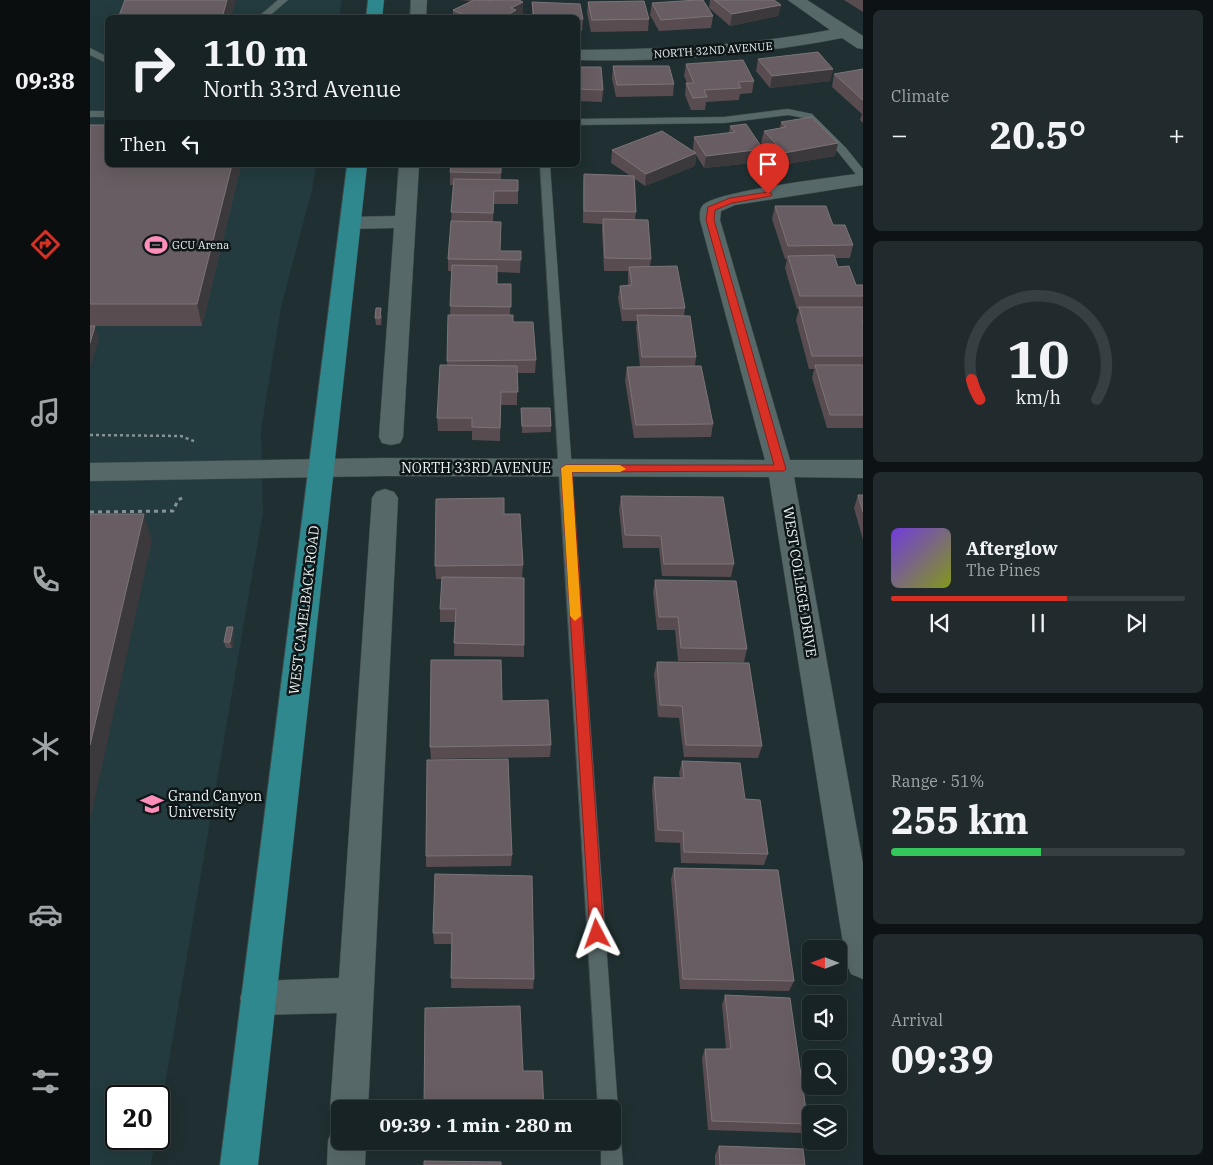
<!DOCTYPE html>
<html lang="en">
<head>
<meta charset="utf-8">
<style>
	:root { --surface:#182325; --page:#212b2d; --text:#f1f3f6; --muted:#9fa4a7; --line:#364042; --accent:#d93025 }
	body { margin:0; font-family:"IBM Plex Serif",serif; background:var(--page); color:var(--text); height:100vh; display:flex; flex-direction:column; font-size:19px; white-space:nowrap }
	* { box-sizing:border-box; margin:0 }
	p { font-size:16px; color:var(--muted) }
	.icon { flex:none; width:28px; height:28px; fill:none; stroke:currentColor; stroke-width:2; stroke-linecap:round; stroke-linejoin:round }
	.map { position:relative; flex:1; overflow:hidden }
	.side { display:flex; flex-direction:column; gap:10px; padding:10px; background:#0d1314; width:350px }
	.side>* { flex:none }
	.hud { position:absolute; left:15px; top:15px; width:475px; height:152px; border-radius:8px; box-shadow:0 5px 20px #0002,0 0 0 1px var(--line); background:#182325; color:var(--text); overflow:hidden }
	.needle { width:32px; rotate:270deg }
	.fabs { position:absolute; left:712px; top:940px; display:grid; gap:10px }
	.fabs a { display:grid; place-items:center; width:45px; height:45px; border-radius:8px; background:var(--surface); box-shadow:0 5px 20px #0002,0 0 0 1px var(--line); font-size:25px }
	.speed { position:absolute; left:15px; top:1085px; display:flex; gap:10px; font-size:25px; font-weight:700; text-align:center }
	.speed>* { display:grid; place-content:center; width:65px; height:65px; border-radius:50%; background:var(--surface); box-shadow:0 5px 20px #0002,0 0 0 1px var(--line); line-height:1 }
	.speed .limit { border:2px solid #111; border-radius:8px; background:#fff; color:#111 }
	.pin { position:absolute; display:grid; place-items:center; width:42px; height:42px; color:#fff; margin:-51px -21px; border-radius:50% 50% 50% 0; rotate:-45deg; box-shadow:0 0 5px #0007 }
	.pin .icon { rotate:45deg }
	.me { position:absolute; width:55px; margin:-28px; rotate:356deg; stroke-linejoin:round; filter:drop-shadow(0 0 4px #0008) }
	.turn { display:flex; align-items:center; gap:18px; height:105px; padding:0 15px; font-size:22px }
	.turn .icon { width:65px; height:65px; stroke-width:2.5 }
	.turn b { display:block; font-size:35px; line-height:42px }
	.then { display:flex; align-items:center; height:48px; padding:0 15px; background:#0003; gap:10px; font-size:19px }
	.big { font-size:38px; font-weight:700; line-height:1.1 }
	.side .tile { flex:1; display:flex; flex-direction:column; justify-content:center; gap:8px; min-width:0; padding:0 18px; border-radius:8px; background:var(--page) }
	.side .dial { align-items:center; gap:0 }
	.dial svg { height:130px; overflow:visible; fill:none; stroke:var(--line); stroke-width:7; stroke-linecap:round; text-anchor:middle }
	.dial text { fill:var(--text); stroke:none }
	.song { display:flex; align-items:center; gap:15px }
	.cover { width:60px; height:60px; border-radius:8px; background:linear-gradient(135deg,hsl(260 70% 55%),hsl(70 70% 35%)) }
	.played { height:5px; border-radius:2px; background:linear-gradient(90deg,var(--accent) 60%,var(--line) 60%) }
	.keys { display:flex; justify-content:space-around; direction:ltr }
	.heat { display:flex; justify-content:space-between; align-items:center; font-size:28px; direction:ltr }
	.charge { height:8px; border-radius:4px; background:linear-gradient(90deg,#34c759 51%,var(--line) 0) }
	.trip { position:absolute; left:241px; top:1100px; width:290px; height:50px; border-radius:8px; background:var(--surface); box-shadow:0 5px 20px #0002,0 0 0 1px var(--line); font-weight:700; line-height:50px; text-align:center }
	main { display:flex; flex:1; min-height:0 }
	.dock { display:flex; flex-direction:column; width:90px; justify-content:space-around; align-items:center; background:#0a0e0f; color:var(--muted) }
	.dock .icon { width:35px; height:35px }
	.dock .current { color:var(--accent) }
	.dock b { font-size:22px; color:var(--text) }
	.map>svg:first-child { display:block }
</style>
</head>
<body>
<main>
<nav class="dock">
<b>09:38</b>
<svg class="icon current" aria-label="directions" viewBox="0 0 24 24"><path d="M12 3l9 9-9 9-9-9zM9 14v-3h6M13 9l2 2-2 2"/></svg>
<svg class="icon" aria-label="music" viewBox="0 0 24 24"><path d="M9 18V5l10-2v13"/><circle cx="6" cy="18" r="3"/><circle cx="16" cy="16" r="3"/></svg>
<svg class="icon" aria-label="phone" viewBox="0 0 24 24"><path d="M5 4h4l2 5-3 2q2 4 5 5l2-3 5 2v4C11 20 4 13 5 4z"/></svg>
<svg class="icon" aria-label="climate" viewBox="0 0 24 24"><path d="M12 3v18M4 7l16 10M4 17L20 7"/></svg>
<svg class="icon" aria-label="car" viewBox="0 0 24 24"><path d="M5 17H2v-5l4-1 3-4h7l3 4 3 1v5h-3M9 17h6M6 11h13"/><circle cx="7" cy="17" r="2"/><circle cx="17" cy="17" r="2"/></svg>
<svg class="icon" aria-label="filters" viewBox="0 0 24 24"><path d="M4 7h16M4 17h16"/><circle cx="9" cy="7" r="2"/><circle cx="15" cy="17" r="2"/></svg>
</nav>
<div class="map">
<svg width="773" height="1165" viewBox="0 0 773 1165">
	<rect width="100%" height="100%" fill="#202f31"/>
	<path fill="#233b3e" d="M0,0H252L249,17L18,18V165H226L222,190L191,307L171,430L173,512L69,1119V1096H26V1139H65L61,1165H0Z"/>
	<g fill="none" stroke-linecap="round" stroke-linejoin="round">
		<defs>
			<path id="service" d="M188,0H198L177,18H167Z
				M0,48L18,57V64L0,55Z
				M698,109L722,114L756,148L773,169V179L769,178L748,152L715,118L698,115L634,123L488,125V119L634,117Z
				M0,111H18V117H0Z
				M450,165H460L528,1109L525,1116L522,1117V1109H508Z
				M522,1131L528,1134L531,1141L533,1165H511V1141H522Z"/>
			<path id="minor" d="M321,0H337L336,18H320Z
				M698,0H717L773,36V49L767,48L752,38C665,55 576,62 488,60V50C573,49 657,46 740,30Z
				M309,165H329L313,437L310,443L301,445L292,443L289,437L304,228L260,229L253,227L250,223L253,219L260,217L305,216Z
				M773,173V185L645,205L631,211L630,220L700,460H773V478L704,477L773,864V979L761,974L756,962L679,477L294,476L0,481V463L294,458L675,460L610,220C610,215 609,209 613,205C626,191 747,177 773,173Z
				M295,489L304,492L308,498L278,1109H250V1124L246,1122L240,1109L247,1013L168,1015L155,1010L150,998L155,986L168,981L249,978L282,498L286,492Z
				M250,1125V1141H276L275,1165H237L238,1141L243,1127Z"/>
			<path id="primary" d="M278,0H294L292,18H276Z
				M257,165H277L168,1165H130Z"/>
		</defs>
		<use href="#service" stroke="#3e4c4d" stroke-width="1"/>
		<use href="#minor" stroke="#3e4c4d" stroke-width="1"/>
		<use href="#primary" stroke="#3e4c4d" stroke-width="1"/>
		<path stroke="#869394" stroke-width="2.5" stroke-dasharray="3 3" stroke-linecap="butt" d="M0,435L91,436L106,442"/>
		<path stroke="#869394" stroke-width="3" stroke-dasharray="4 4" stroke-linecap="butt" d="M0,512L83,511L88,500L92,498"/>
		<use href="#service" fill="#576869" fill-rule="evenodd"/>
		<use href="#minor" fill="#576869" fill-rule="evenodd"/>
		<use href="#primary" fill="#30888f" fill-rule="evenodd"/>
	</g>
	<path fill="#584c50" d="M368,0H400V1L433,2V13L426,18H363V10L382,1Z
		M620,0H684L691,5L688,16L640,26L619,8Z
		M754,0H773V12Z
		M442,2L493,19L492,31H488V18H442Z
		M498,2L559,19L558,31L501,32L497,13Z
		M562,3L623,16L621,28L569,31L560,15Z
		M668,59L743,69L740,81L680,88L666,71Z
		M596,64L664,81L662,93L650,94L649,100L616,102L615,110H601L595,95L596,83H597L594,76Z
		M523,66L584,84L583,96L526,97L522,78Z
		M488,67L513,90L512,102L488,101Z
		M773,69V123L770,120L772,114L742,87L744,74Z
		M691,122L748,143L745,156L691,165L671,143L674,131L690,128Z
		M0,125L151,165L112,326H0Z
		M640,126L673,149L671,162L614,168L606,155L605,166L555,186L545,179L546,212L545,220L561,259L560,267L595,308L594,316L606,357L605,366L623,424L621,437L544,438L535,380L537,367H550L546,328L547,321H532L528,298L530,286L538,285V271H514L512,232V224L493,223V187L494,174L539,175L521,163L522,150L604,152L603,149L604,137L639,133Z
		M411,165V180H428V204H404L403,222L410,251H431L430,273L407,272V284H421L420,315L423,322L446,360L445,373H427V405H411L410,441L382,440V431H348L347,418L357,365L358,315H360L362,271H358V259L361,221L363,185H360V172Z
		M685,206L743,225L763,245L760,258H745L748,267L766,285H773V428H737L722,378L724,369H719L706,320L709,309H707L695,268L697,259H695L682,219Z
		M292,315L291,325H286L285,318Z
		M431,408L461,426V432L432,433Z
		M768,495H773V540L764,508Z
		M531,496L644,564L641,577L572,576L569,548H533L529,509Z
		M414,514L433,565L432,578L434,645V657L364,656L365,622H350V609L352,579H346L345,566Z
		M565,580L657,649L654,662L588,661L585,630H567L563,592Z
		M144,633L142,648H136L134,642Z
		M567,662L672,746L668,758L594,757L589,718L568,717L564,674Z
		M412,701L461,745L460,757L341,759L340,747Z
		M592,761L655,799L678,854L674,865L591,863L590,843L565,842L562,789L564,777L590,778L589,773Z
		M422,855L421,866L336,867V856Z
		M584,868L704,981L699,991L590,989L581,879Z
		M345,874L444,979L443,989L361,988L362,944H344L343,933Z
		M635,995L718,1124L712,1133L618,1130L612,1058L615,1049H636L632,1005Z
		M629,1146L715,1165H625V1155Z"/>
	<path fill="#3b393c" d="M137,0H146L141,18H132Z
		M433,2V13L426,18H413L421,8Z
		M691,5L688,16L640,26L642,14Z
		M743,69L740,81L680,88L682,76Z
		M748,143L745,156L691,165L694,153Z
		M673,149L671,162L614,168L616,156Z
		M606,153L605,166L555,186L556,174Z
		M142,165H151L112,326L107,304Z
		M5,326L9,339L0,368V343Z
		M54,514L62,541L0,820V745Z
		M143,627L144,633L142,648L140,642Z"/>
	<path fill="#675d62" stroke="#7c7578" d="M35,0H137L132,18H28Z
		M384,0H397L400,1L402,0H429L433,2L421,8L426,10L413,18H381L363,10Z
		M607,0H613L623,16L571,20L562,3Z
		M624,0H684L691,5L642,14Z
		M554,1L559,19L502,20L498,2Z
		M442,2L490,4L493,19H488V18H444Z
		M728,52L743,69L682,76L668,59Z
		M653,60L664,81L648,82L651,88L614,90L617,97L603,98L596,83H604L596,64Z
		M523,66H579L584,84L527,85Z
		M488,67H511L513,90L488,89Z
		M773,69V100L744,74Z
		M722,117L748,143L694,153L674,131L696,127L691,122Z
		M656,124L673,149L616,156L604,137L645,132L640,126Z
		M0,125H18V165H142L107,304H0Z
		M572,131L606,153L556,174L522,150Z
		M361,165H411V173L360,172Z
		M494,174L544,176L546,212L494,211Z
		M364,179L428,180V191H404L403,213L361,212Z
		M685,206H736L743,225H755L763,245L698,246Z
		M513,219L558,220L561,259L515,258Z
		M361,221L411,222L410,251H431V260L358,259Z
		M744,255L748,267L759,266L766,285H773V296H710L698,256Z
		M362,265L407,266V284H421V307L360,306Z
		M587,266L595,308L533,309L530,286L542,285L539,267Z
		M709,307H773V321H772L773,325V356H722Z
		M286,308H291L290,318H285Z
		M358,315H423V322H443L446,360L357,361Z
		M547,315L600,316L606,357H552Z
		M0,326H5L0,343Z
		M350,365L427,366L428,392H411L410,428L382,427V418H347Z
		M725,365H773V415H740Z
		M611,366L623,424L546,425L537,367Z
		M431,408H460L461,426H432Z
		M768,495H773V512Z
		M531,496L633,497L644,564H574L571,536L535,535Z
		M414,498V514H430L433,565L345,566L346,499Z
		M0,514H54L0,745Z
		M352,577L434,578V645L364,643L366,609H350Z
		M565,580L646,581L657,649L591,648L588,617H569Z
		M137,627H143L140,642H134Z
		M341,660H411L412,701L458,700L461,745L340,747Z
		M567,662L659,663L672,746L596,745L592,706L570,705Z
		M418,759L422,855L336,856L337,760Z
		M592,761L650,763L655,799L670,800L678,854L594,852L593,831L568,830L564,777L594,778Z
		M584,868L688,870L704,981L593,979Z
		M345,874L442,876L444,979L361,978L362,933H343Z
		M635,995L700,998L718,1124L622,1121L615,1049H641Z
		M430,1006L433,1071H452L454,1109H334L335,1008Z
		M629,1146L713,1149L715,1165H630Z
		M334,1161L411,1162V1165H334Z"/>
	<path fill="#d93025" stroke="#8d1f18" d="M678,192L682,194L681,196L642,203L625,210L624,220L696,469L694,471L482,472L514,934L512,939L507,941L502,939L500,934L471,468L476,465H684L616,220L618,207L640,198Z"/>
	<path fill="#f59e0b" d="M476,465H530L536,469L530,472H482L491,616L485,621L480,616L471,468Z"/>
	<defs>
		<symbol id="stadium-bare" viewBox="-9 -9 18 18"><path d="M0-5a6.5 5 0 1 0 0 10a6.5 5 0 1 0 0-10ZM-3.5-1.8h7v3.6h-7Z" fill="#fe8ebc" stroke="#0f1617" stroke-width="2.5" paint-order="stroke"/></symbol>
		<symbol id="university-bare" viewBox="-9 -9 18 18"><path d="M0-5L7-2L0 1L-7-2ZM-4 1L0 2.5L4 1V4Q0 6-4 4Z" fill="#fe8ebc" stroke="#0f1617" stroke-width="2.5" paint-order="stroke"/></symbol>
	</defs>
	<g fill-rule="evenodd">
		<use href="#stadium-bare" x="50" y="229" width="32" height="32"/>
		<use href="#university-bare" x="46" y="788" width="32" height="32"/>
	</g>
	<g text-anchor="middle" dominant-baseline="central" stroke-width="5" stroke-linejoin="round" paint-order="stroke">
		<g font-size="11" fill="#e8f2f3" stroke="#0f1617">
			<text transform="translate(623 50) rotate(-4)">NORTH 32ND AVENUE</text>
		</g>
		<g font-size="11" fill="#e8f2f3" stroke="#0f1617" text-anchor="start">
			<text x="82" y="245">GCU Arena</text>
		</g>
		<g font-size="14" fill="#e8f2f3" stroke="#0f1617">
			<text x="386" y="468">NORTH 33RD AVENUE</text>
			<text transform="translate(710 582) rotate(81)">WEST COLLEGE DRIVE</text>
			<text transform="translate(214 610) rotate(-83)">WEST CAMELBACK ROAD</text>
		</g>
		<g font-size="14" fill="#e8f2f3" stroke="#0f1617" text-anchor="start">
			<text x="78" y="796">Grand Canyon<tspan x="78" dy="16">University</tspan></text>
		</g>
	</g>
</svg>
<div class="fabs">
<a><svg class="needle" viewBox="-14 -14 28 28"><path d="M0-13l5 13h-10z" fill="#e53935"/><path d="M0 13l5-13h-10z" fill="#9fa4a7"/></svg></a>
<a><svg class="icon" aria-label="sound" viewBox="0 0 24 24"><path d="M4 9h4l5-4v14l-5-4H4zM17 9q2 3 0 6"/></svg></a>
<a><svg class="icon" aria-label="search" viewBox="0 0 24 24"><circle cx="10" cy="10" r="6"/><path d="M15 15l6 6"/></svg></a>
<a><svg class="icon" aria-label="layers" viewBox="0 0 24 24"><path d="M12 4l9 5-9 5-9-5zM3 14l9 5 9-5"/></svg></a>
</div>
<div class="speed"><div class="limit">20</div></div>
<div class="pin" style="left:678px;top:194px;background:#d93025"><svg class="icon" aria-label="arrive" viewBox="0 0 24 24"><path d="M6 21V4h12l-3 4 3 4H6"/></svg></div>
<svg class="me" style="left:507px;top:934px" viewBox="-20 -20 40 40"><path d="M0-17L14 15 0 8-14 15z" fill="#d93025" stroke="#fff" stroke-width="4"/></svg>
<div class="trip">09:39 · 1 min · 280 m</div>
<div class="hud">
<div class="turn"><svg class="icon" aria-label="right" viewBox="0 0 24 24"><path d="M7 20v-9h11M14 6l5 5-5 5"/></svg><div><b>110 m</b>North 33rd Avenue</div></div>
<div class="then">Then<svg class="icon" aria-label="left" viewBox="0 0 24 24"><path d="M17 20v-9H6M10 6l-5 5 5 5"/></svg></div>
</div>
</div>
<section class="side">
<div class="tile"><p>Climate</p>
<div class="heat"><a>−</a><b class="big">20.5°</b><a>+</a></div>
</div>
<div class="tile dial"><svg viewBox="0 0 100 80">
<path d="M14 69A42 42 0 1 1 86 69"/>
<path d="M14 69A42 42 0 0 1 9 57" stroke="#d93025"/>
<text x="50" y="56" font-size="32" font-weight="700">10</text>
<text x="50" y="72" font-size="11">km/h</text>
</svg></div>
<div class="tile">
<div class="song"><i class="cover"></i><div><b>Afterglow</b><p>The Pines</p></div></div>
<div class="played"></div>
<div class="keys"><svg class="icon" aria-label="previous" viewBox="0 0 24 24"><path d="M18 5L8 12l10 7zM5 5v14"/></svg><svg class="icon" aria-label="pause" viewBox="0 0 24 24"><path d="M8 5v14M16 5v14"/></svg><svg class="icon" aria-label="next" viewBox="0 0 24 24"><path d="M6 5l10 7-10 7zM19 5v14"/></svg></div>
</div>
<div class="tile"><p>Range · 51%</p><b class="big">255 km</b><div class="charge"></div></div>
<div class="tile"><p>Arrival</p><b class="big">09:39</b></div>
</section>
</main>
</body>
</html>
